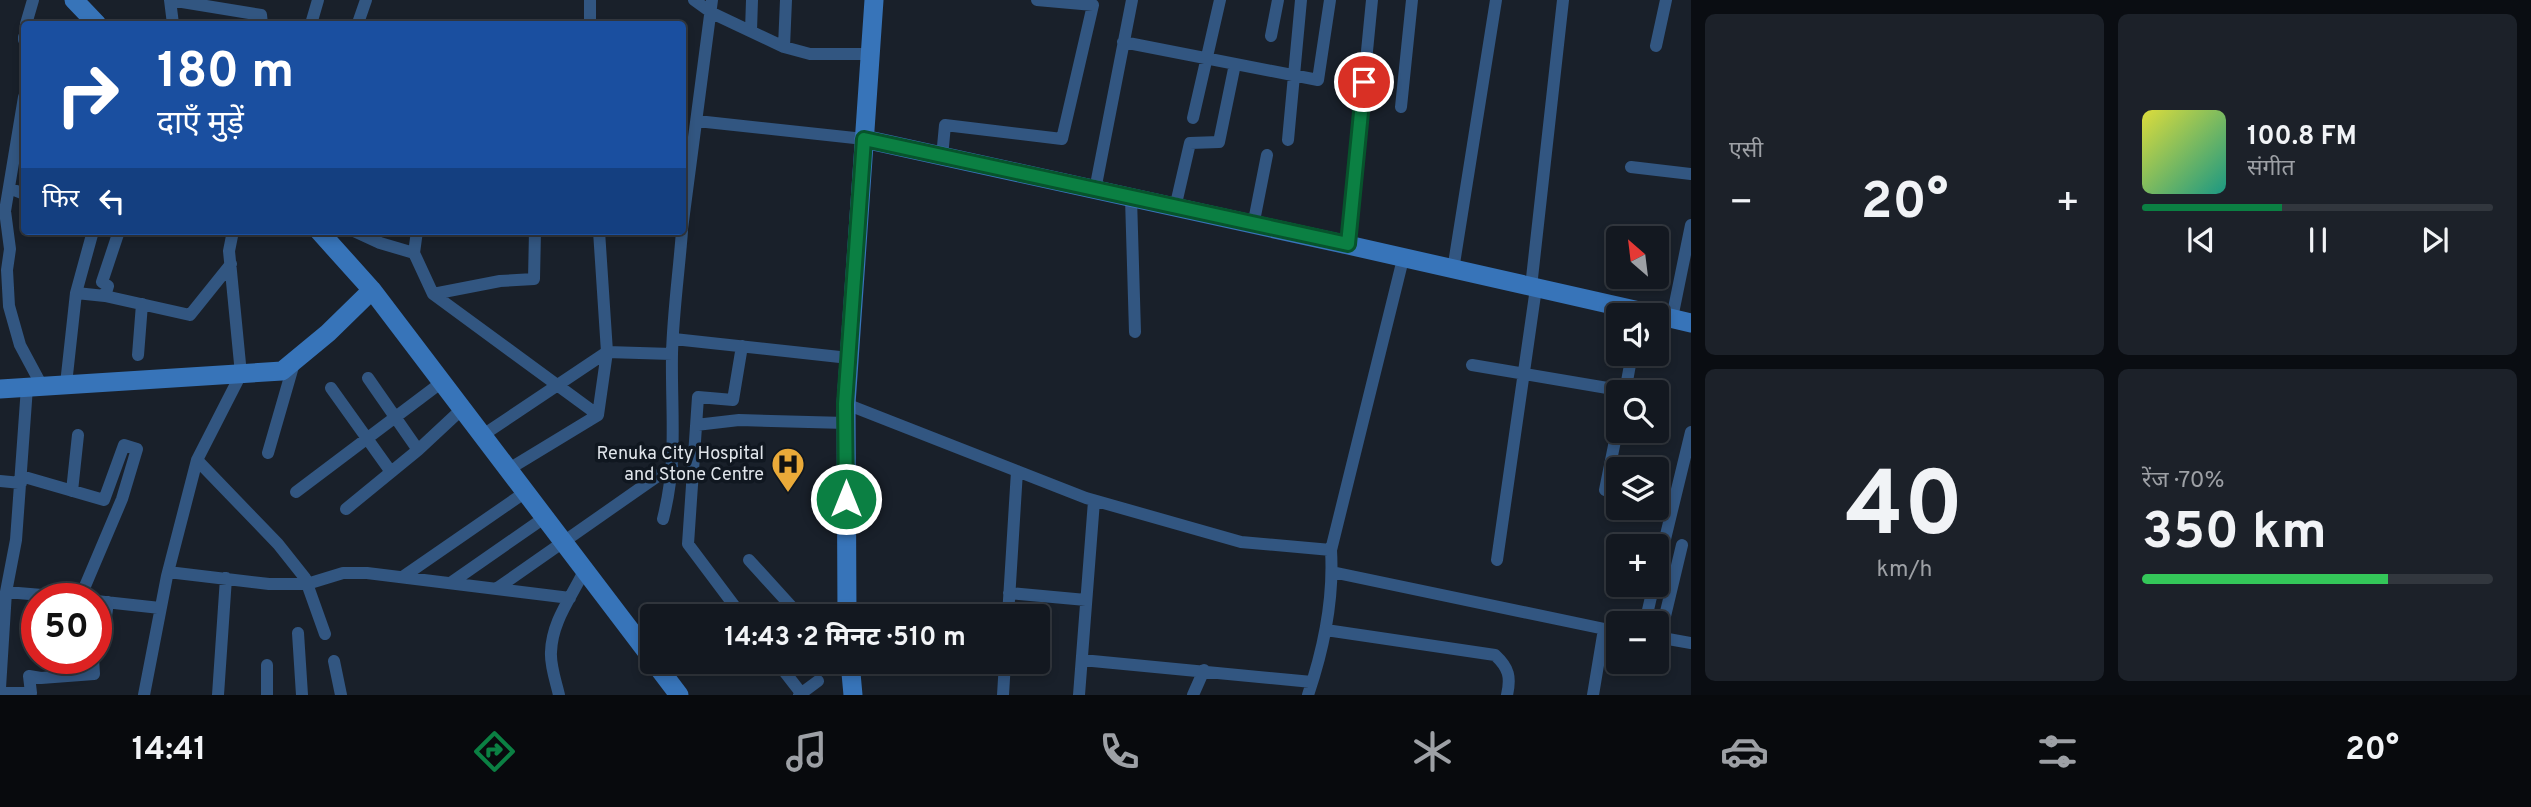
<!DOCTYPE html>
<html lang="hi">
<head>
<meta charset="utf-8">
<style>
	:root { --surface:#131820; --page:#1c2129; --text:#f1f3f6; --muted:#9da0a5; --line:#32373e; --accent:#0b8043 }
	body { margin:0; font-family:Overpass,"Noto Sans Devanagari",sans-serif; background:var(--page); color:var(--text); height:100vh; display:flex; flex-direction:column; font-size:26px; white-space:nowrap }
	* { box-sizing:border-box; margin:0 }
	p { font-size:23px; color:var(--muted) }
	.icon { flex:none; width:38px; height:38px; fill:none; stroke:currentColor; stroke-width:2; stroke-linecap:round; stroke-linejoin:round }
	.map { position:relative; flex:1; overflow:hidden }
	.drawer { display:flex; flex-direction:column; gap:14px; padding:14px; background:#0a0d12; width:840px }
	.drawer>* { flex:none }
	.banner { position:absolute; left:21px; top:21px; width:665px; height:214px; border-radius:7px; box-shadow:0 4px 10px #0003,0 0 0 2px var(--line); background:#1a4fa0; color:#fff; overflow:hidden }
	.needle { width:46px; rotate:332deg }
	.controls { position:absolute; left:1606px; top:226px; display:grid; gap:14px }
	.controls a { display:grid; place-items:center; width:63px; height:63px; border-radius:7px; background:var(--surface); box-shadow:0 4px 10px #0003,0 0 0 2px var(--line); font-size:35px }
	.speed { position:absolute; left:21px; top:583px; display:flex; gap:14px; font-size:35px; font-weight:700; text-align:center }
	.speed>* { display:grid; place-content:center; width:91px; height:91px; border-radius:50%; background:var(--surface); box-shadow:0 4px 10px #0003,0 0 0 2px var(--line); line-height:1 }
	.speed .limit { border:10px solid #d22; background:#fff; color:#111 }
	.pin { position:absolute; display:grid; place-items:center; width:60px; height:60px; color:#fff; margin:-30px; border:4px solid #fff; border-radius:50%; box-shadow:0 2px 7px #0007 }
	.me { position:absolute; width:77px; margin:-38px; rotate:0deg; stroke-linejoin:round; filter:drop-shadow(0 0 5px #0008) }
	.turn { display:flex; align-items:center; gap:24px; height:147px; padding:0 21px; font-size:32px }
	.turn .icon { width:91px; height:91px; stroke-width:2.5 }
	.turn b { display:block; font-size:49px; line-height:60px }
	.then { display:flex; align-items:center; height:66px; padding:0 21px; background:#0003; gap:14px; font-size:26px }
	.big { font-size:52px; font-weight:700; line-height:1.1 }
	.drawer .tile { flex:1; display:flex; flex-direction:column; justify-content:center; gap:10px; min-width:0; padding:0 24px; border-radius:10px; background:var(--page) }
	.drawer .dial { align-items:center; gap:0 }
	.dial b { font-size:91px; line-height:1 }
	.song { display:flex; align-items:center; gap:21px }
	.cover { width:84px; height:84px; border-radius:10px; background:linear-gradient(135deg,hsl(60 70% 55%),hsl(170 70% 35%)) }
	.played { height:7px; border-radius:4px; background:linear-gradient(90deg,var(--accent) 40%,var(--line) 40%) }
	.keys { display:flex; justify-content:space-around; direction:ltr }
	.heat { display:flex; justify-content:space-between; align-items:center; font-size:38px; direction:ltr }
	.charge { height:10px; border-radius:5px; background:linear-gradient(90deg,#34c759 70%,var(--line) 0) }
	.drawer .tiles { flex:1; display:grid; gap:14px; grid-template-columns:repeat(2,1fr) }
	.trip { position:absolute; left:640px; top:604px; width:410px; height:70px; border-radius:7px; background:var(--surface); box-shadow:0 4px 10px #0003,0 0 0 2px var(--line); font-weight:700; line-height:70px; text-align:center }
	.tabs { display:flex; height:112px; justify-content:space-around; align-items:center; background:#080a0d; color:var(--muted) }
	.tabs .icon { width:49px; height:49px }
	.tabs .active { color:var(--accent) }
	.tabs b { font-size:32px; color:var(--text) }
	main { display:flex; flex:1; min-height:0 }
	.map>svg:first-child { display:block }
</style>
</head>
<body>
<main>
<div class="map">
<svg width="1691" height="695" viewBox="0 0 1691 695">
	<rect width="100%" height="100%" fill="#19202a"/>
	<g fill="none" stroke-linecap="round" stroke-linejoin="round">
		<path stroke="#325681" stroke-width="12" d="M170,0L261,15L262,24
			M170,0L173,24
			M590,0V24
			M694,0L712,13L784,47L810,54H870
			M26,24L33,0
			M311,24L318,0
			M363,24L358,23L366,0
			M751,31L752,0
			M1271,36L1278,0
			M24,37V40
			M1123,42L1318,80L1330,0
			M1656,46L1666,0
			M784,47L786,0
			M24,97L5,211L10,249L7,270L9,306L20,345L42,386
			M1401,107L1412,0
			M1193,118L1220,0
			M697,121L864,139
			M1288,140L1301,0
			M942,157L945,125L1062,139L1093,5L1037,0
			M1631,167L1691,174
			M9,188L24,194
			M1095,190L1132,0
			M1131,198L1135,332
			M1175,208L1190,143L1219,142L1235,64
			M1253,226L1267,155
			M682,229L712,0
			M354,231L380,243L414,253L433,294L598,415L509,469
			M1348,245L1372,0
			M414,253L417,231
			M1453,270L1496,0
			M1531,287L1563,0
			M76,293L93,231
			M433,294L500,281L534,279L535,231
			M105,296L190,315L231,264
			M1672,318L1691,225
			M674,339L849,358
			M742,346L733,400L698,397L688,544L742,616
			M138,355L142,304
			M1472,365L1625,391
			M368,378L418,450
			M66,384L76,293L105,296L108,286L102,282L119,231
			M331,388L391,472
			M1625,392L1632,354
			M846,404L1086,498L1241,542L1331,550C1334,600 1324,648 1308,695
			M598,415L607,352L599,231
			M696,425L739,420L846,423
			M483,435L607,352L672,354
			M268,453L294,363
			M197,460L278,544L305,578L325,634
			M21,476L104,500L124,445L137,449L122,499L80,598
			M0,481L21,483
			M1605,490L1619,421
			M72,491L78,435
			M296,492L442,382
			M346,509L418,450L462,409
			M663,519C678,460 671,413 672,354C673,313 679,272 682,231
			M1331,550L1403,259
			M749,560L800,616
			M1497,560L1536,288
			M168,572L269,584H307L343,573H367L570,598
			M1332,572L1619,632
			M1657,572L1691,432
			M404,576L527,491
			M452,582L544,518
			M496,589L672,466
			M6,592L78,598
			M1009,593L1086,600
			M96,601L160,608
			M1008,616L1017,471
			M1645,623L1654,584
			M1326,630L1495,655C1509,668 1511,677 1507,695
			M96,631H104L108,602
			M298,633L302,695
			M1657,637L1691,643
			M1660,637L1682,545
			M1082,660L1312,682
			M334,661L341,695
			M777,662L801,693
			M0,688L6,592L16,540L27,387
			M0,693H31L29,676L41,678L94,674L93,658
			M144,695L167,576L197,460L241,374L229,251L233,231
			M218,695L226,578
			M267,695V665
			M559,695C556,682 550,665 551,652C552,621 571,598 584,571
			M799,695L818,681
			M1003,695L1005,662
			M1079,695L1094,501
			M1193,695L1204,670
			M1593,695L1604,629"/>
		<path stroke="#3774b9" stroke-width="19" d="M74,0L97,24
			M864,139L1348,245L1657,315
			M319,231L372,290L653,660
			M1657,315L1691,323
			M0,389L282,371L328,333L372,290
			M847,616L846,404L874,0
			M654,662L679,695
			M850,662L853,695"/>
	</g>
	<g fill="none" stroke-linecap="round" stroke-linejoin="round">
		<defs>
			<path id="route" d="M846,499L845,404L864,139L1348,244L1364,82"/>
		</defs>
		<use href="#route" stroke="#07532c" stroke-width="18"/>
		<use href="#route" stroke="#0b8043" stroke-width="12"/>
	</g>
	<defs>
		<symbol id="hospital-pin" viewBox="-11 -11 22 30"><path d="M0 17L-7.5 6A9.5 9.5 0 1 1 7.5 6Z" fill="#eaaa39" stroke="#101720"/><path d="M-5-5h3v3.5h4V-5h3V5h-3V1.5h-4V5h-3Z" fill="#111"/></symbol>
	</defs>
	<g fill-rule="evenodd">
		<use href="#hospital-pin" x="769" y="445" width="38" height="52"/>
	</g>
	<g text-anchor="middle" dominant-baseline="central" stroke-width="7" stroke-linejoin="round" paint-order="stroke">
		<g font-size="18" fill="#e0e5eb" stroke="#101720" text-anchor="end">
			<text x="764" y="454">Renuka City Hospital<tspan x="764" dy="21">and Stone Centre</tspan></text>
		</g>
	</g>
</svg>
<div class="controls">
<a><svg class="needle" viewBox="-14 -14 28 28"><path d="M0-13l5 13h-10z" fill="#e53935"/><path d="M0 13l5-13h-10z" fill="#9da0a5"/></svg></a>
<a><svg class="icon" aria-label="sound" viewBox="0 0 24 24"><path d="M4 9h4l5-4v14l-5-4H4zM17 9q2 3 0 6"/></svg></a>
<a><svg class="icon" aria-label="search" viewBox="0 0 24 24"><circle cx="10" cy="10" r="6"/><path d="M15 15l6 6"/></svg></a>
<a><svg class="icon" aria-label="layers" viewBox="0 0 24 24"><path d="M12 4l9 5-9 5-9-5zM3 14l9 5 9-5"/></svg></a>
<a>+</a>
<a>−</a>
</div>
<div class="speed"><div class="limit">50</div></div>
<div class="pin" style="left:1364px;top:82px;background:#d93025"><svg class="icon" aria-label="arrive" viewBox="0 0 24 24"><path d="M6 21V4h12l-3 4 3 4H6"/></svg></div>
<svg class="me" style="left:846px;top:499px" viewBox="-20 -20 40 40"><circle r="17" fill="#0b8043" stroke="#fff" stroke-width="3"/><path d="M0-11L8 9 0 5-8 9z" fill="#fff"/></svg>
<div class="trip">14:43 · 2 मिनट · 510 m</div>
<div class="banner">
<div class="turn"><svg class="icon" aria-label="right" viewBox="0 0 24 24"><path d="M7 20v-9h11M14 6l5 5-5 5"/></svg><div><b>180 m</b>दाएँ मुड़ें</div></div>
<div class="then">फिर<svg class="icon" aria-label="left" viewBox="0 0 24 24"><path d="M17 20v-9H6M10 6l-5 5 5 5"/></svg></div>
</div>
</div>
<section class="drawer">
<div class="tiles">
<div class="tile"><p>एसी</p>
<div class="heat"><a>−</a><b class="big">20°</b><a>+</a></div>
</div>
<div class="tile">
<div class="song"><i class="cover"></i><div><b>100.8 FM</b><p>संगीत</p></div></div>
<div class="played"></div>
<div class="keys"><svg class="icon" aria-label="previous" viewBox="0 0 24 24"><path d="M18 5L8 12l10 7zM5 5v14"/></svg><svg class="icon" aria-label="pause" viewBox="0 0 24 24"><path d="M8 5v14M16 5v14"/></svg><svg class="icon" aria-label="next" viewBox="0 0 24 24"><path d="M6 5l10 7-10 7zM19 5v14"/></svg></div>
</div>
<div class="tile dial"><b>40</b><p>km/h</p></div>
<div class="tile"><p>रेंज · 70%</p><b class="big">350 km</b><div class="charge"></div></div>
</div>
</section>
</main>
<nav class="tabs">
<b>14:41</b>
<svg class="icon active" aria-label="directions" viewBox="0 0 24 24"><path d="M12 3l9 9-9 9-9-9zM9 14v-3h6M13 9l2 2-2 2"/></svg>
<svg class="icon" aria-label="music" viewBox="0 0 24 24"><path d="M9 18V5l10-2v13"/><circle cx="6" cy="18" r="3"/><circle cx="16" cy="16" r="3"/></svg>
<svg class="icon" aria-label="phone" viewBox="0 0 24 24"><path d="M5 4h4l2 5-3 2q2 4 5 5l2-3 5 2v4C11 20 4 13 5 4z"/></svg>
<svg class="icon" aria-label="climate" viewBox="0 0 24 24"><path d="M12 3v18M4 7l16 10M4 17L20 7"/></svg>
<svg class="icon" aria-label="car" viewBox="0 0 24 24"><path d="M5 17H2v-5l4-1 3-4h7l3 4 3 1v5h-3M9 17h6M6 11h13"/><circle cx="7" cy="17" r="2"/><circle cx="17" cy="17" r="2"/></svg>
<svg class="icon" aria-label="filters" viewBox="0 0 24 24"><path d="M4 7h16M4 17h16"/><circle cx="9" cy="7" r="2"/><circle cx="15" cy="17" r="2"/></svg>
<b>20°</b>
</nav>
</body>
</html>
